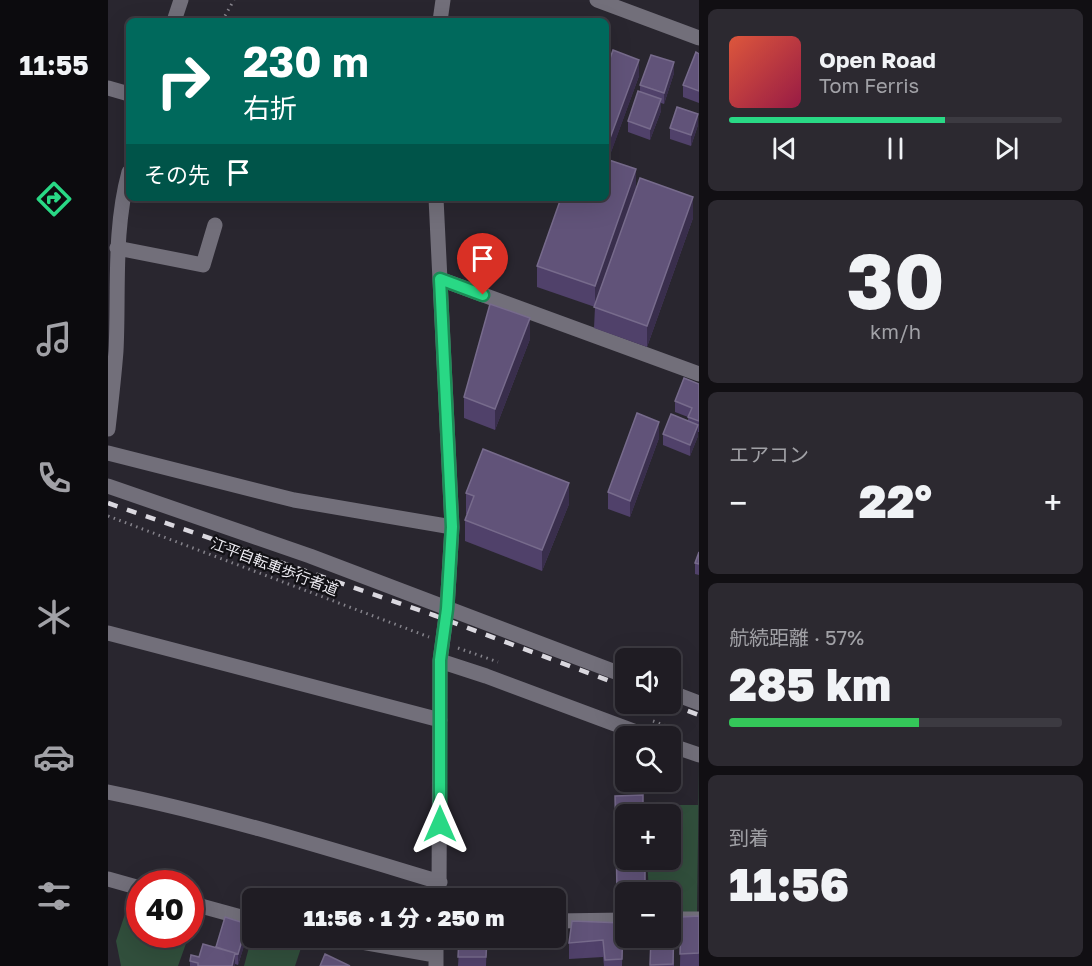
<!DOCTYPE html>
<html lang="ja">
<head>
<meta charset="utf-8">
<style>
	:root { --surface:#1f1c23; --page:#2c2930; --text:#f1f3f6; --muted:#a1a1a6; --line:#3c3a41; --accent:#29d885 }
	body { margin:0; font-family:"Golos Text","Noto Sans JP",sans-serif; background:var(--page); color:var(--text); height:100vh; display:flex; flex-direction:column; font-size:22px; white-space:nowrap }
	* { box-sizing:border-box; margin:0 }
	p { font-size:20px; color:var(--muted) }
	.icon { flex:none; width:33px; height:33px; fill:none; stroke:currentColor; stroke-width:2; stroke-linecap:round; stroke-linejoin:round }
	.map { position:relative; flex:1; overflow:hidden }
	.drawer { display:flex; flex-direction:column; gap:9px; padding:9px; background:#110f13; width:393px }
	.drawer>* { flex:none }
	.top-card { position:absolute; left:18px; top:18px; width:483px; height:183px; border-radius:9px; box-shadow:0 6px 24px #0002,0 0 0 2px var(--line); background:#00695c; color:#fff; overflow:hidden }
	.tools { position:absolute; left:507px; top:648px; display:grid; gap:12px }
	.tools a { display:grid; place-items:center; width:66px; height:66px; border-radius:9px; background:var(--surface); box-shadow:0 6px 24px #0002,0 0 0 2px var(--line); font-size:30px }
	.speed { position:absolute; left:18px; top:870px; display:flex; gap:12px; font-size:30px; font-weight:700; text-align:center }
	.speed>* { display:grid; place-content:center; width:78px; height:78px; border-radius:50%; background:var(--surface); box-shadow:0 6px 24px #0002,0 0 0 2px var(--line); line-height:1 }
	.speed .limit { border:9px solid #d22; background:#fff; color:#111 }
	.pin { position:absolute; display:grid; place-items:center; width:51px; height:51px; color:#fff; margin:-62px -26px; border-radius:50% 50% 50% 0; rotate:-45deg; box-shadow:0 0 6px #0007 }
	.pin .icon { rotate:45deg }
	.me { position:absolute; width:66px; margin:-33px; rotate:0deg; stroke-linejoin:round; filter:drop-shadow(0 0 4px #0008) }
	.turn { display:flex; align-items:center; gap:21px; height:126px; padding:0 18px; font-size:27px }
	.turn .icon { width:78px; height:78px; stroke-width:2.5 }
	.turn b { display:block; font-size:42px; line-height:51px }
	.then { display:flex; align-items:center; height:57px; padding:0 18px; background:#0003; gap:12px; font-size:22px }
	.big { font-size:45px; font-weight:800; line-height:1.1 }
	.drawer .widget { flex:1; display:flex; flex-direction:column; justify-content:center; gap:9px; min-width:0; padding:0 21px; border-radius:9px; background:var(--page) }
	.drawer .dial { align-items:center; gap:0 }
	.dial b { font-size:78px; line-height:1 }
	.song { display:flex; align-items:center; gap:18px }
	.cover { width:72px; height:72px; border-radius:9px; background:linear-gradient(135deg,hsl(10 70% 55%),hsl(340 70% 35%)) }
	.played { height:6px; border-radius:3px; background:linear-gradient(90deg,var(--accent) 65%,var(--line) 65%) }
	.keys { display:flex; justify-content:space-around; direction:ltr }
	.heat { display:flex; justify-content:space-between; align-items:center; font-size:33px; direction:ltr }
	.charge { height:9px; border-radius:4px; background:linear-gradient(90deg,#34c759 57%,var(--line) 0) }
	.trip { position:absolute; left:134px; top:888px; width:324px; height:60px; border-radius:9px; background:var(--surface); box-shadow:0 6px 24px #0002,0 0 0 2px var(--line); font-weight:800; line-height:60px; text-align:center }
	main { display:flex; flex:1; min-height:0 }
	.menu { display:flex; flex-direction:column; width:108px; justify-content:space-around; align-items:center; background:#0c0b0e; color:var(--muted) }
	.menu .icon { width:42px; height:42px }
	.menu .selected { color:var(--accent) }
	.menu b { font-size:27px; color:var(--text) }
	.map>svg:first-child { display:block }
</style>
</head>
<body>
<main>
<nav class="menu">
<b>11:55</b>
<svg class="icon selected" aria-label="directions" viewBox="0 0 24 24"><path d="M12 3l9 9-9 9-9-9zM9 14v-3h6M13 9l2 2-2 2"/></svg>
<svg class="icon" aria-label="music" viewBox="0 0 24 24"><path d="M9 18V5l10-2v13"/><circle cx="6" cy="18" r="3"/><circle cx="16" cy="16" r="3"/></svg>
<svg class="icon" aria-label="phone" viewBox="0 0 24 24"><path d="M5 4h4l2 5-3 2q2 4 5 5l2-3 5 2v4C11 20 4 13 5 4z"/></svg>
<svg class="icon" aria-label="climate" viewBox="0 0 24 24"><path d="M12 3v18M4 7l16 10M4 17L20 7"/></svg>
<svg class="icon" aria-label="car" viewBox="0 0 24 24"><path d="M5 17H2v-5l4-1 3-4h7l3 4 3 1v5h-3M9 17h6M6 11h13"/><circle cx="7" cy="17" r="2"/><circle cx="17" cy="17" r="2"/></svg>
<svg class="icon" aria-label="filters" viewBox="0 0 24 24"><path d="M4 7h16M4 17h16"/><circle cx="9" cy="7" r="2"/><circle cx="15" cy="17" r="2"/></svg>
</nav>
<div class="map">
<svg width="591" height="966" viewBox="0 0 591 966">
	<rect width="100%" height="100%" fill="#29262f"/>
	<path fill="#314f3c" d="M591,765L589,913L563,914L562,892H541L539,860H562V814H538L537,805H590Z
		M20,905L31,908L32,934L81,935L70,966H13L8,941Z
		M144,936L174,938L195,942L187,966H136Z"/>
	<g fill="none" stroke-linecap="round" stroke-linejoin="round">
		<path stroke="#85838b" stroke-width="3" stroke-dasharray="1.5 4.5" stroke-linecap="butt" d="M114,21L126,0
			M0,516L321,637
			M350,648L390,662
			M545,721L567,729"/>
		<path stroke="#726f7a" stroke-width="15" d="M489,0L591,38
			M66,21L73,0
			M332,21L335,0
			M0,88L21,94
			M328,198L344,527L339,609L332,661L331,898
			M9,248L95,265L107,225
			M332,279L591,374
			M0,429C3,403 6,377 8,351C11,291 5,231 21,172
			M0,453L186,500L344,527
			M0,486L202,556L518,676
			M0,633L332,720
			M332,661L378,676L539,736
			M562,692L591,703
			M562,745L591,755
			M0,792C113,815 222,849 332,882
			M0,879L32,888
			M82,903L144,920
			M562,919H591
			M447,921L518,920
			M231,938L327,955
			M328,966V938"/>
		<path stroke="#dad8df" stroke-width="4.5" stroke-dasharray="10 10" stroke-linecap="butt" d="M0,503L328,616L518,687
			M561,704L591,715"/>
	</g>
	<path fill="#50416a" d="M591,54V103L575,97V85Z
		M498,70L531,76L500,160L528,190L585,218L539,347L486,328L487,307L429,287V266Z
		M566,73L556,104L553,103V111L542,140L520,132V121L532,92V85Z
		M590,125L583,146L562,139V128Z
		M422,339L387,430L356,418V397Z
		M591,384V432H590V436L582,456L555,445V434L580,421V417L567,412V401Z
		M551,438L522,517L500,509V492Z
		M358,493L461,504L434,571L357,541V520L359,514H358Z
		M591,552V575L587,574V563Z
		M518,704H539V708L538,712Z
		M507,796L537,860V892H518V906H509Z
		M547,860H555V864H547Z
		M591,916V966H572L573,917Z
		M515,923L514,966H496L495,957L461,959V943Z
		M566,923V966H542L543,938Z
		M139,936L130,965L127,964V966H82V961L91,957L108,948V947Z
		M347,938H379L378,966H350L351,948H347Z"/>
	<path fill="#392e4c" d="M531,60V76L498,166V149Z
		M566,62V73L556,104V93Z
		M553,99V111L542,140V129Z
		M590,114V125L583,146V135Z
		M528,169V190L487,307V286Z
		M585,197V218L539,347V326Z
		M422,318V339L387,430V409Z
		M551,422V438L522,517V501Z
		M590,425V436L582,456V445Z
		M461,483V504L434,571V550Z
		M139,924V936L130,965V954Z
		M127,953V966H124Z"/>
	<path fill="#615379" stroke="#776b8c" stroke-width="1.5" d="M505,50L531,60L498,149V70Z
		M588,52L591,54V91L575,85Z
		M543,55L566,62L556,93L532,85Z
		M530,91L553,99L542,129L520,121Z
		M569,107L590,114L583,135L562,128Z
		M498,159L528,169L487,286L429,266L453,198H498Z
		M532,178L585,197L539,326L486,307Z
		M382,304L422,318L387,409L356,397Z
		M576,378L591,384V421L580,417L584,408L567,401Z
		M529,413L551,422L522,501L500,492Z
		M563,414L590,425L582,445L555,434Z
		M375,449L461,483L434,550L357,520L366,496L358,493Z
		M591,552V564L587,563Z
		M535,795V814H518V860H537V889L509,890L507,796Z
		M591,916V953L572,954L573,917Z
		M117,917L139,924L130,954L108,947Z
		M464,921L515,923L514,959L497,960L495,940L461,943Z
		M562,923H566L565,964L542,965L543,938H562Z
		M351,938H379L378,957H350Z
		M95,944L127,953L124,966H90V963L82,961L83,955L91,957Z
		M217,954L242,966H212Z"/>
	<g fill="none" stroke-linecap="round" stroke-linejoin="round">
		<defs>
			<path id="route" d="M332,824V660L339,609L344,527L332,279L375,295"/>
		</defs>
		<use href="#route" stroke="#1b8c56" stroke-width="15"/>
		<use href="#route" stroke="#29d885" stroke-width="10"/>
	</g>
	<g text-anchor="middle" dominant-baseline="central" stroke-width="4.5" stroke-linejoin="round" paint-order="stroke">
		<g font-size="15" fill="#eeecf3" stroke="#111014">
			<text transform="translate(167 566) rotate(21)">江平自転車歩行者道</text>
		</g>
	</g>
</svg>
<div class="tools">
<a><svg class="icon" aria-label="sound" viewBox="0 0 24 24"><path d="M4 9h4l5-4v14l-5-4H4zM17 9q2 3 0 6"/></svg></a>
<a><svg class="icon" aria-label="search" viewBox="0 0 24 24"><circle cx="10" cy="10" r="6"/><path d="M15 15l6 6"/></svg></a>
<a>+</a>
<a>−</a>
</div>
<div class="speed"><div class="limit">40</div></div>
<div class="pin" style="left:375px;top:295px;background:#d93025"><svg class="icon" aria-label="arrive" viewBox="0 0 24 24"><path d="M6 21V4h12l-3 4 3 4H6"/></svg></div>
<svg class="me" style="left:332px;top:824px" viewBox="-20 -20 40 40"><path d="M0-17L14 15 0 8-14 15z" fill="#29d885" stroke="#fff" stroke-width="4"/></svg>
<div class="trip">11:56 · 1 分 · 250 m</div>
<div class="top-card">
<div class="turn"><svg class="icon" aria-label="right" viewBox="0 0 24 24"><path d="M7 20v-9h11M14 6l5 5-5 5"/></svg><div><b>230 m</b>右折</div></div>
<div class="then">その先<svg class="icon" aria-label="arrive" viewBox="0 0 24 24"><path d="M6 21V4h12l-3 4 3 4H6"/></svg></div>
</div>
</div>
<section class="drawer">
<div class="widget">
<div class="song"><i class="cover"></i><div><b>Open Road</b><p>Tom Ferris</p></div></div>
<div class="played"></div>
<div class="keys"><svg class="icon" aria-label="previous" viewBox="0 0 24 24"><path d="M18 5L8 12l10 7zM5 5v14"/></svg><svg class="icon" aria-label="pause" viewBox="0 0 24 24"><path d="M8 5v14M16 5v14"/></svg><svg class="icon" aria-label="next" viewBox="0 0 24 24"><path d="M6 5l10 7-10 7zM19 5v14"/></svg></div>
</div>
<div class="widget dial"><b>30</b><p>km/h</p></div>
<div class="widget"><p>エアコン</p>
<div class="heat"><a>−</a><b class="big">22°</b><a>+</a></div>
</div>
<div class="widget"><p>航続距離 · 57%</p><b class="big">285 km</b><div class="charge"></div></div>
<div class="widget"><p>到着</p><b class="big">11:56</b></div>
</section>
</main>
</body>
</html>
